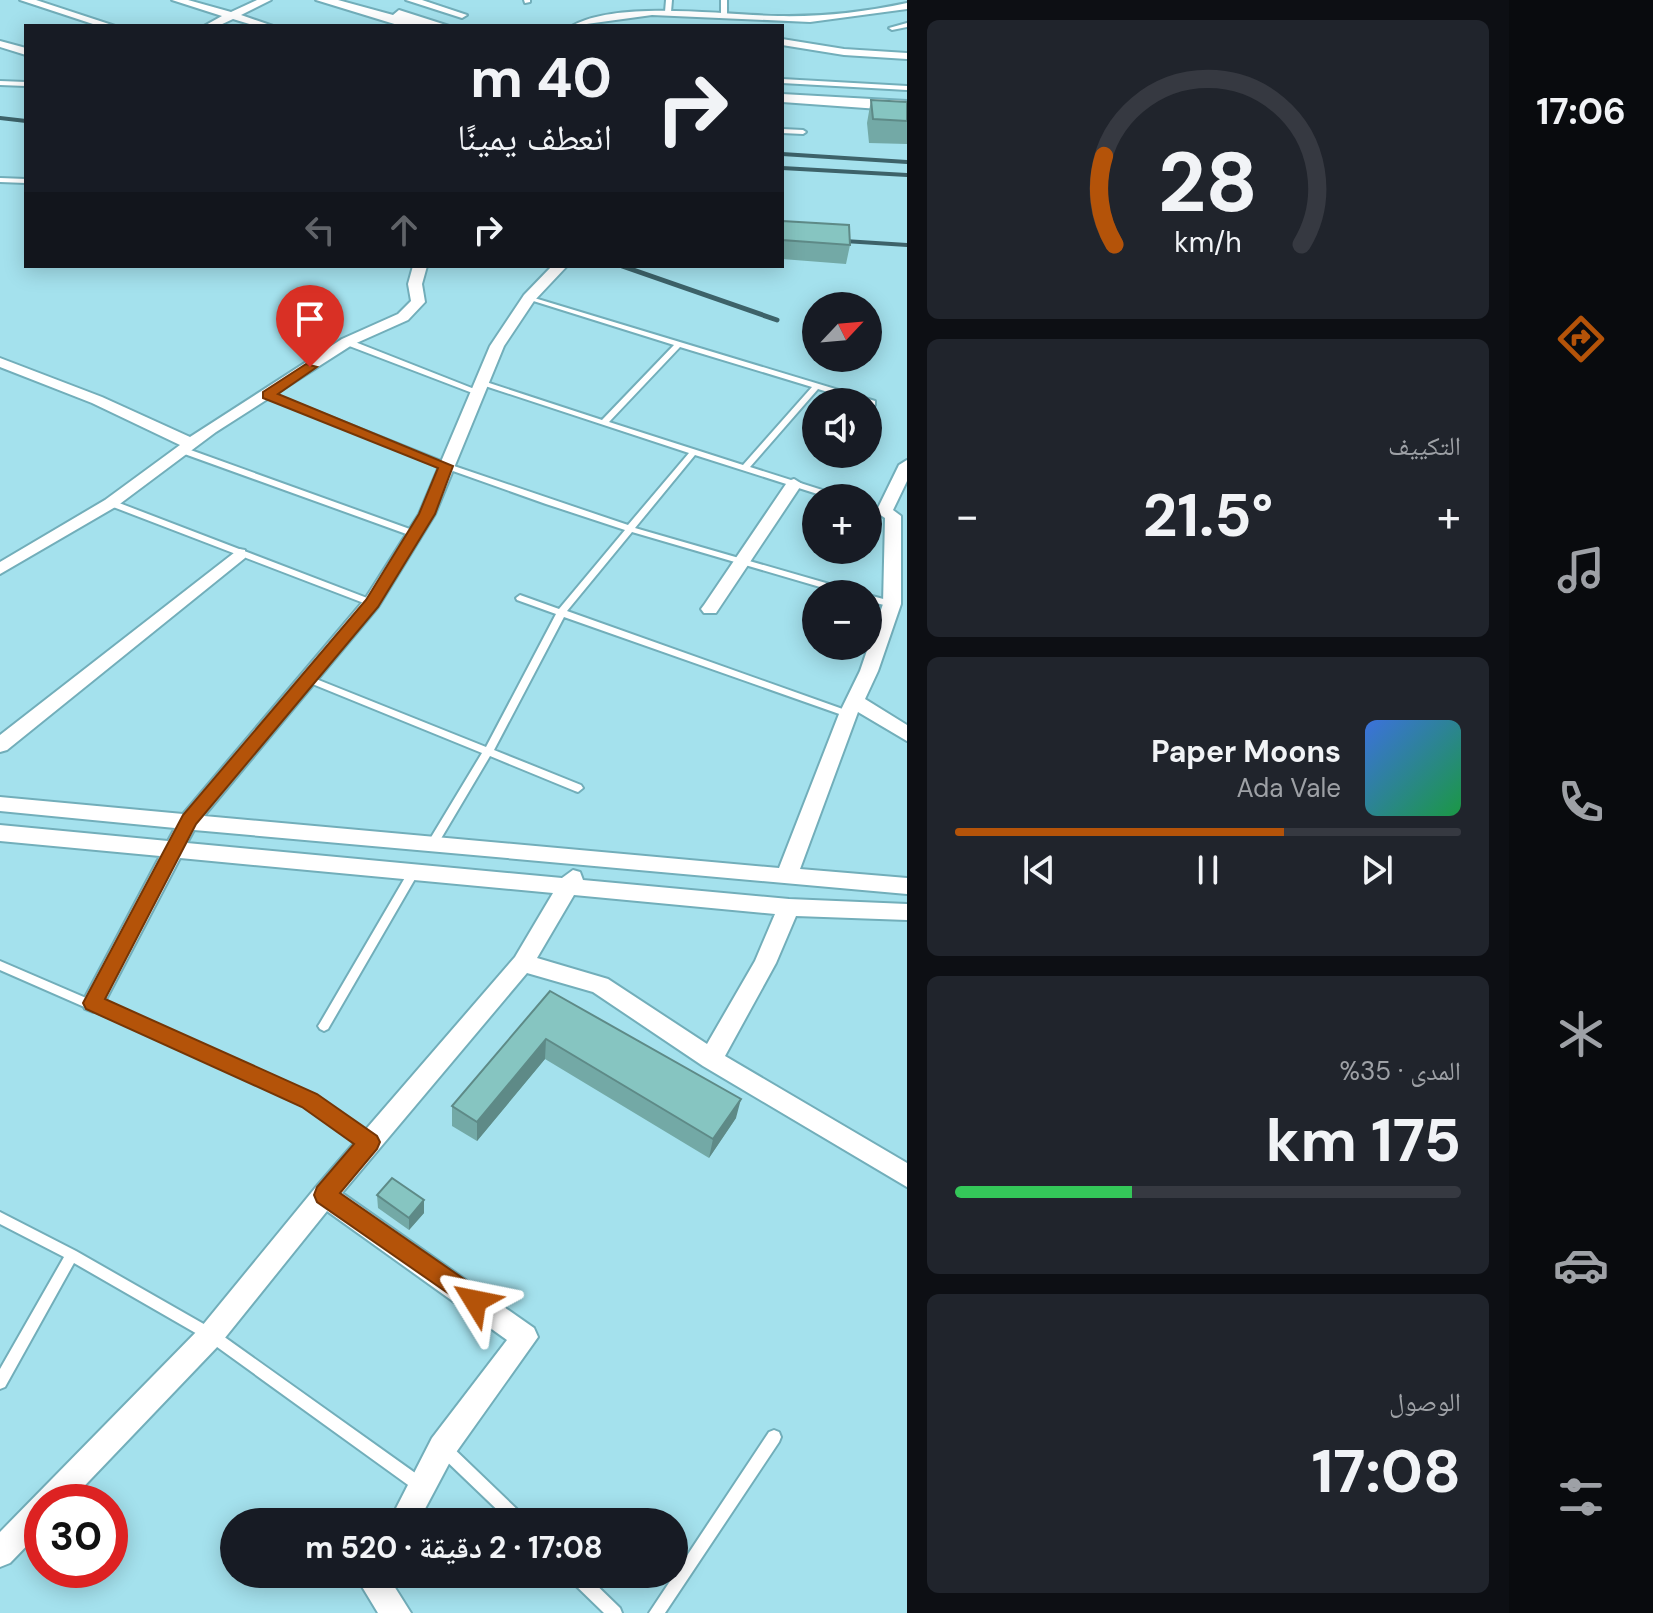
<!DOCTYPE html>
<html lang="ar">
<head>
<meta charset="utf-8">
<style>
	:root { --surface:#171b24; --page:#20242c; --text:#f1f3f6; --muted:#9ea1a6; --line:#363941; --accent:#b45309 }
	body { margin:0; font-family:"DM Sans","Noto Naskh Arabic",sans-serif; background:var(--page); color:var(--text); direction:rtl; height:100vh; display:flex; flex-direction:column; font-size:30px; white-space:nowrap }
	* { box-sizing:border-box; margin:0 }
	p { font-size:26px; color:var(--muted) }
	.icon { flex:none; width:44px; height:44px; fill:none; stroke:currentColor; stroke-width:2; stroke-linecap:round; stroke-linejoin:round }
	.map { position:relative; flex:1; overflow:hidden; direction:ltr }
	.sheet { display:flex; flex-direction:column; gap:20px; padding:20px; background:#0d0f14; width:602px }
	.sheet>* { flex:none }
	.banner { position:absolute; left:24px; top:24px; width:760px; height:244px; border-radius:0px; box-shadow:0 4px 20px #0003; direction:rtl; background:#171b24; color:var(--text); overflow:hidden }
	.needle { width:52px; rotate:64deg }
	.fabs { position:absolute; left:802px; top:292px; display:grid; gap:16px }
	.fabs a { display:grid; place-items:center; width:80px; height:80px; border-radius:50%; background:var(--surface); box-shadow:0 4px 20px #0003; font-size:40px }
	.speed { position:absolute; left:24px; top:1484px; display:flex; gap:16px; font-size:40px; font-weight:700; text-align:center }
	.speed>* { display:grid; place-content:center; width:104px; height:104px; border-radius:50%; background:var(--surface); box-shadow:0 4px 20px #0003; line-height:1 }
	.speed .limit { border:12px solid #d22; background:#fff; color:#111 }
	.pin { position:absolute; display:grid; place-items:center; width:68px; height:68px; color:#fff; margin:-82px -34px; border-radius:50% 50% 50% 0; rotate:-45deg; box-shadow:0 0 8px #0007 }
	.pin .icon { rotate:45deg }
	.me { position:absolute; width:88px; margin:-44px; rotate:305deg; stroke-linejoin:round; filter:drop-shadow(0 0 6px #0008) }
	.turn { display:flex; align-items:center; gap:28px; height:168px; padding:0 40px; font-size:36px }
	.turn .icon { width:104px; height:104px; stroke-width:2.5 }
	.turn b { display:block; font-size:56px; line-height:68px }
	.lanes { display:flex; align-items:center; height:76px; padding:0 40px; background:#0003; justify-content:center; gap:40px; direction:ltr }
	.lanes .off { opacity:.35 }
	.big { font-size:60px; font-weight:700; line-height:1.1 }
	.sheet .widget { flex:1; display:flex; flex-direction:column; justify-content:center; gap:12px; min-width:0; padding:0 28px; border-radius:12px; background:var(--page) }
	.sheet .dial { align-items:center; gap:0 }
	.dial svg { height:208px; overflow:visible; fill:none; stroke:var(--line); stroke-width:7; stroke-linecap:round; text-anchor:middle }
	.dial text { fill:var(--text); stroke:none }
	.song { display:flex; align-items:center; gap:24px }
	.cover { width:96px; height:96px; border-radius:12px; background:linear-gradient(135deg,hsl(220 70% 55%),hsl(140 70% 35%)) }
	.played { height:8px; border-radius:4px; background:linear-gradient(90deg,var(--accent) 65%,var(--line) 65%) }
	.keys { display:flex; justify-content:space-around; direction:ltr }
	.heat { display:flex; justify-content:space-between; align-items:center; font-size:44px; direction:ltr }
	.charge { height:12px; border-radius:6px; background:linear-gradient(90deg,#34c759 35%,var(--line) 0) }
	.trip { position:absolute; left:220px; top:1508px; width:468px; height:80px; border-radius:40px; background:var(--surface); box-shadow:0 4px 20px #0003; font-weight:700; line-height:80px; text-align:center; direction:rtl }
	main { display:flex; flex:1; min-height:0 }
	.tabs { display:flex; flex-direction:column; width:144px; justify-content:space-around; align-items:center; background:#090b0e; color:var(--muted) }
	.tabs .icon { width:56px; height:56px }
	.tabs .selected { color:var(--accent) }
	.tabs b { font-size:36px; color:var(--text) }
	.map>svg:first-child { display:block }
</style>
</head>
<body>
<main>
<nav class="tabs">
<b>17:06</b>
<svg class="icon selected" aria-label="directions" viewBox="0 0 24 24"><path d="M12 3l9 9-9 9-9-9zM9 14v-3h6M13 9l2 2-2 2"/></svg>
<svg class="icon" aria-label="music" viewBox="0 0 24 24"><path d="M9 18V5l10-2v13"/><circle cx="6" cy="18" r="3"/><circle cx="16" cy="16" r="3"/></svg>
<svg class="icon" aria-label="phone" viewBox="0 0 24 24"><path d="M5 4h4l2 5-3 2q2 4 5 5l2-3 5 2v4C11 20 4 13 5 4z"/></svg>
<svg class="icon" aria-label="climate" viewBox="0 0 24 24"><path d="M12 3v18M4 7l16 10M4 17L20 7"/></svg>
<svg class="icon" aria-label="car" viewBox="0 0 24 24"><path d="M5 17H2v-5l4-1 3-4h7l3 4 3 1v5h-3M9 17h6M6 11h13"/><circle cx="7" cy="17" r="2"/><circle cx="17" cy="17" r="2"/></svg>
<svg class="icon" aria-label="filters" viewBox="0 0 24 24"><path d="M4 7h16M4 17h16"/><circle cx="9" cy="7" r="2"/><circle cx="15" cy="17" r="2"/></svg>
</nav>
<section class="sheet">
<div class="widget dial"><svg viewBox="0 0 100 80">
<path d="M14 69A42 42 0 1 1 86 69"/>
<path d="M14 69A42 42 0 0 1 10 35" stroke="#b45309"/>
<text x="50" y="56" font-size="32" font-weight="700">28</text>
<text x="50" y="72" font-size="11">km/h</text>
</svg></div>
<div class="widget"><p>التكييف</p>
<div class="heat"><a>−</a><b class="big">21.5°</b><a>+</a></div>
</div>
<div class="widget">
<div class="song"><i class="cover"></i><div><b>Paper Moons</b><p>Ada Vale</p></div></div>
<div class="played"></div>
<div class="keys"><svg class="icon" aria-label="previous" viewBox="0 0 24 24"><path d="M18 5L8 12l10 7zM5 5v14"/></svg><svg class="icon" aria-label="pause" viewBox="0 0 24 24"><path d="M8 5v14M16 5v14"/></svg><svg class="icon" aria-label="next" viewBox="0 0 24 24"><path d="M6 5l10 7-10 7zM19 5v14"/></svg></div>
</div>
<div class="widget"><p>المدى · 35%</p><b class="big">175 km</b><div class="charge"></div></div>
<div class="widget"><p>الوصول</p><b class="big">17:08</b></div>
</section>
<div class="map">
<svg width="907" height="1613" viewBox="0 0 907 1613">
	<rect width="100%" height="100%" fill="#a4e1ed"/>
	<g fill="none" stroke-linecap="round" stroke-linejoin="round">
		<defs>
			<path id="service" d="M524,0H530V2L525,3Z
				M666,0H672L671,12L668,14L665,12Z
				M721,0H727V14L724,16L721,14Z
				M907,23V27L892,30L889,28Z
				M782,79L907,86V90L782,83Z
				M0,81L26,82V86L0,85Z
				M782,129L803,130L806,132L803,134L782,133Z
				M0,178L26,179V183L0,182Z
				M527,297H531L875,401V405L868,404V402H861L818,389L750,467L841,496L842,498H830L695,455L635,528L857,592L858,594H844L632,532L567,611L851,712L853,714L851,716H845L564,617L494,750L581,785L583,788L578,792L575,791L490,756L436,847H428L427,844L482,753L305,681L303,679L308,676L311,677L486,747L556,614L517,600L516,598L520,595L559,609L625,530L546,504L422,460L264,395L268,393H271L451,465L628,525L689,453L476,383L477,381H483L602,420L674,345L527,299ZM680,347L812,387L743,465L609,422Z
				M344,340H350L482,392L481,394H475L344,344Z
				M179,448H185L418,532L419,534L418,536H412L179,452Z
				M108,501H114L375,601L376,603L375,605H369L108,505Z
				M868,506L891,512L892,514L888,516L868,511Z
				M868,595L895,602L896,604L892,607L868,601Z
				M414,868L418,869L419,872L328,1029L324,1031L320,1029L318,1026L320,1023L410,869Z
				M0,961L314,1096L373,1138L375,1142L373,1146L369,1147L365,1146L306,1104L0,970Z
				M0,1212L76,1251L216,1331L425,1480L427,1485L425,1490L420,1492L415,1490L206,1339L74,1263L5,1387L0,1389V1369L64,1257L0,1224Z
				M774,1430L779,1432L781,1437L779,1442L665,1613H649L769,1432Z
				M444,1442L449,1444L525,1517L527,1522H510L439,1454L437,1449L439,1444Z
				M567,1574H585L620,1608L622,1613H604L569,1579Z"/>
			<path id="minor" d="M20,0H36L115,26H99Z
				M172,0H188L231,12L257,0H271L241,15L273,26H256L233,19L218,26H204L222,16Z
				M406,0H422L467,15L462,18Z
				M907,3V9L810,22L652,15L572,26C618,0 723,15 778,16C822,17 865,12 907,3Z
				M782,39L844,49L907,53V59L844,55L782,45Z
				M0,41L26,48V55L0,47Z
				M413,266H427L422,284L425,302L408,320L352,345L216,432L117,506L0,574V562L105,500L180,445L92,403L0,367V358L102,397L190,437L342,339L398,314L411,301L408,284Z
				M552,266H567L534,301L504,346L435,514L378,607L204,816L779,868L839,714L860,671L883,604L885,518L876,512L899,465L907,460V481L893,510L901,516V604L878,671L865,699L907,725V741L858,712L800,869L907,878V894L194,830L187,843L562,878L573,870L580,872L583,880L789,899L907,904V920L796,916L776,963L725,1056L907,1163V1187L703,1066L593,992L527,973L342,1193L534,1328L538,1337L452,1458L418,1522H389L432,1438L507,1340L327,1211L220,1344L69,1502H42V1530L10,1563L0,1567V1532L202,1326L316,1187L515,957L553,893L180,858L101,1009L93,1012L85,1009L82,1003L160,856L0,841V825L168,841L175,828L0,811V797L183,814L365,599L419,514L490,346L524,295ZM574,895L775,914L755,961L707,1044L608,979L537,958Z
				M794,479L802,484L716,613H704L701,609L704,605L788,481Z
				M239,549L245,550V558L7,750L0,752V735Z
				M361,1574H391L389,1578L411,1613H378L358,1580Z"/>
			<path id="tertiary" d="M316,0H338L393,15L399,10L449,26H401Z
				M782,94L907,101V111L782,102Z"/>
		</defs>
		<use href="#service" stroke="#72aeba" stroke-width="4"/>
		<use href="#minor" stroke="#72aeba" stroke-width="4"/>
		<use href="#tertiary" stroke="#72aeba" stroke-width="4"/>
		<use href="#service" fill="#fff" fill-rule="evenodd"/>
		<use href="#minor" fill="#fff" fill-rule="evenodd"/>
		<use href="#tertiary" fill="#fff" fill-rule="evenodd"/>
		<path stroke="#3d6269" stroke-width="4" d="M0,118L26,121
			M782,154L907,162
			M782,168L907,175
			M782,237L907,245"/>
		<path stroke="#3d6269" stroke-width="5" d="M622,266L777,320"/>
	</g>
	<path fill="#73a9a6" d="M871,100L907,102V144L869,143L867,123Z
		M782,221L850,245L846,264L782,259Z
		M550,991L736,1118L709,1158L545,1059L477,1141L452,1126V1106Z
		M377,1195L424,1200V1213L409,1230L378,1208Z"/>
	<path fill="#5e8a87" d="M546,1039L545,1059L477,1141V1122Z
		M741,1099L736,1118L709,1158L713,1139Z
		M424,1200V1213L409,1230V1218Z"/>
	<path fill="#86c5c1" stroke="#5e8a87" stroke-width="2" d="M871,100L907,102V121L873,119Z
		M782,221L849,225L850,245L782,240Z
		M550,991L741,1099L713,1139L546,1039L477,1122L452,1106Z
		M392,1178L424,1200L409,1218L377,1195Z"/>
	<path fill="#b45309" stroke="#753606" stroke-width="2" d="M306,364L317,367L278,394L453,466L435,514L378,607L196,824L105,999L317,1094L377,1136L380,1142L377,1149L340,1193L484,1293L487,1301L484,1309L475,1312L317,1202L314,1195L317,1187L354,1144L302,1107L86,1009L83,1003L183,815L366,600L419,514L438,468L263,398V392Z"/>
</svg>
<div class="fabs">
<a><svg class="needle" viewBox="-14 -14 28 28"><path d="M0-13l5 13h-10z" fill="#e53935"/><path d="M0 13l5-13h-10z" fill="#9ea1a6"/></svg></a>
<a><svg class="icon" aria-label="sound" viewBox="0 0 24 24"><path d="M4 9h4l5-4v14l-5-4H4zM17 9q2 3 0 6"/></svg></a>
<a>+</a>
<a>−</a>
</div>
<div class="speed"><div class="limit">30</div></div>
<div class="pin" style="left:310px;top:367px;background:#d93025"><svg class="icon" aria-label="arrive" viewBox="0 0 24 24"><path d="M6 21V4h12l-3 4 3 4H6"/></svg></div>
<svg class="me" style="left:475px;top:1301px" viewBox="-20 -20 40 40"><path d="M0-17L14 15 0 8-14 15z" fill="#b45309" stroke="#fff" stroke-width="4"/></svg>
<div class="trip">17:08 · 2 دقيقة · 520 m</div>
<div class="banner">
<div class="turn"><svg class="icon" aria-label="right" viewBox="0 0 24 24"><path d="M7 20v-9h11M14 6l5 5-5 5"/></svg><div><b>40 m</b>انعطف يمينًا</div></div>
<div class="lanes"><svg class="icon off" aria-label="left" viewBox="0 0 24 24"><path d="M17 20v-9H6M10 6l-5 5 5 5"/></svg><svg class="icon off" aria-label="ahead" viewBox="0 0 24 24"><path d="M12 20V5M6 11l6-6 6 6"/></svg><svg class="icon" aria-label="right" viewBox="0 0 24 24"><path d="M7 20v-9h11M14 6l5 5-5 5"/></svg></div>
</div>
</div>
</main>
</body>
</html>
